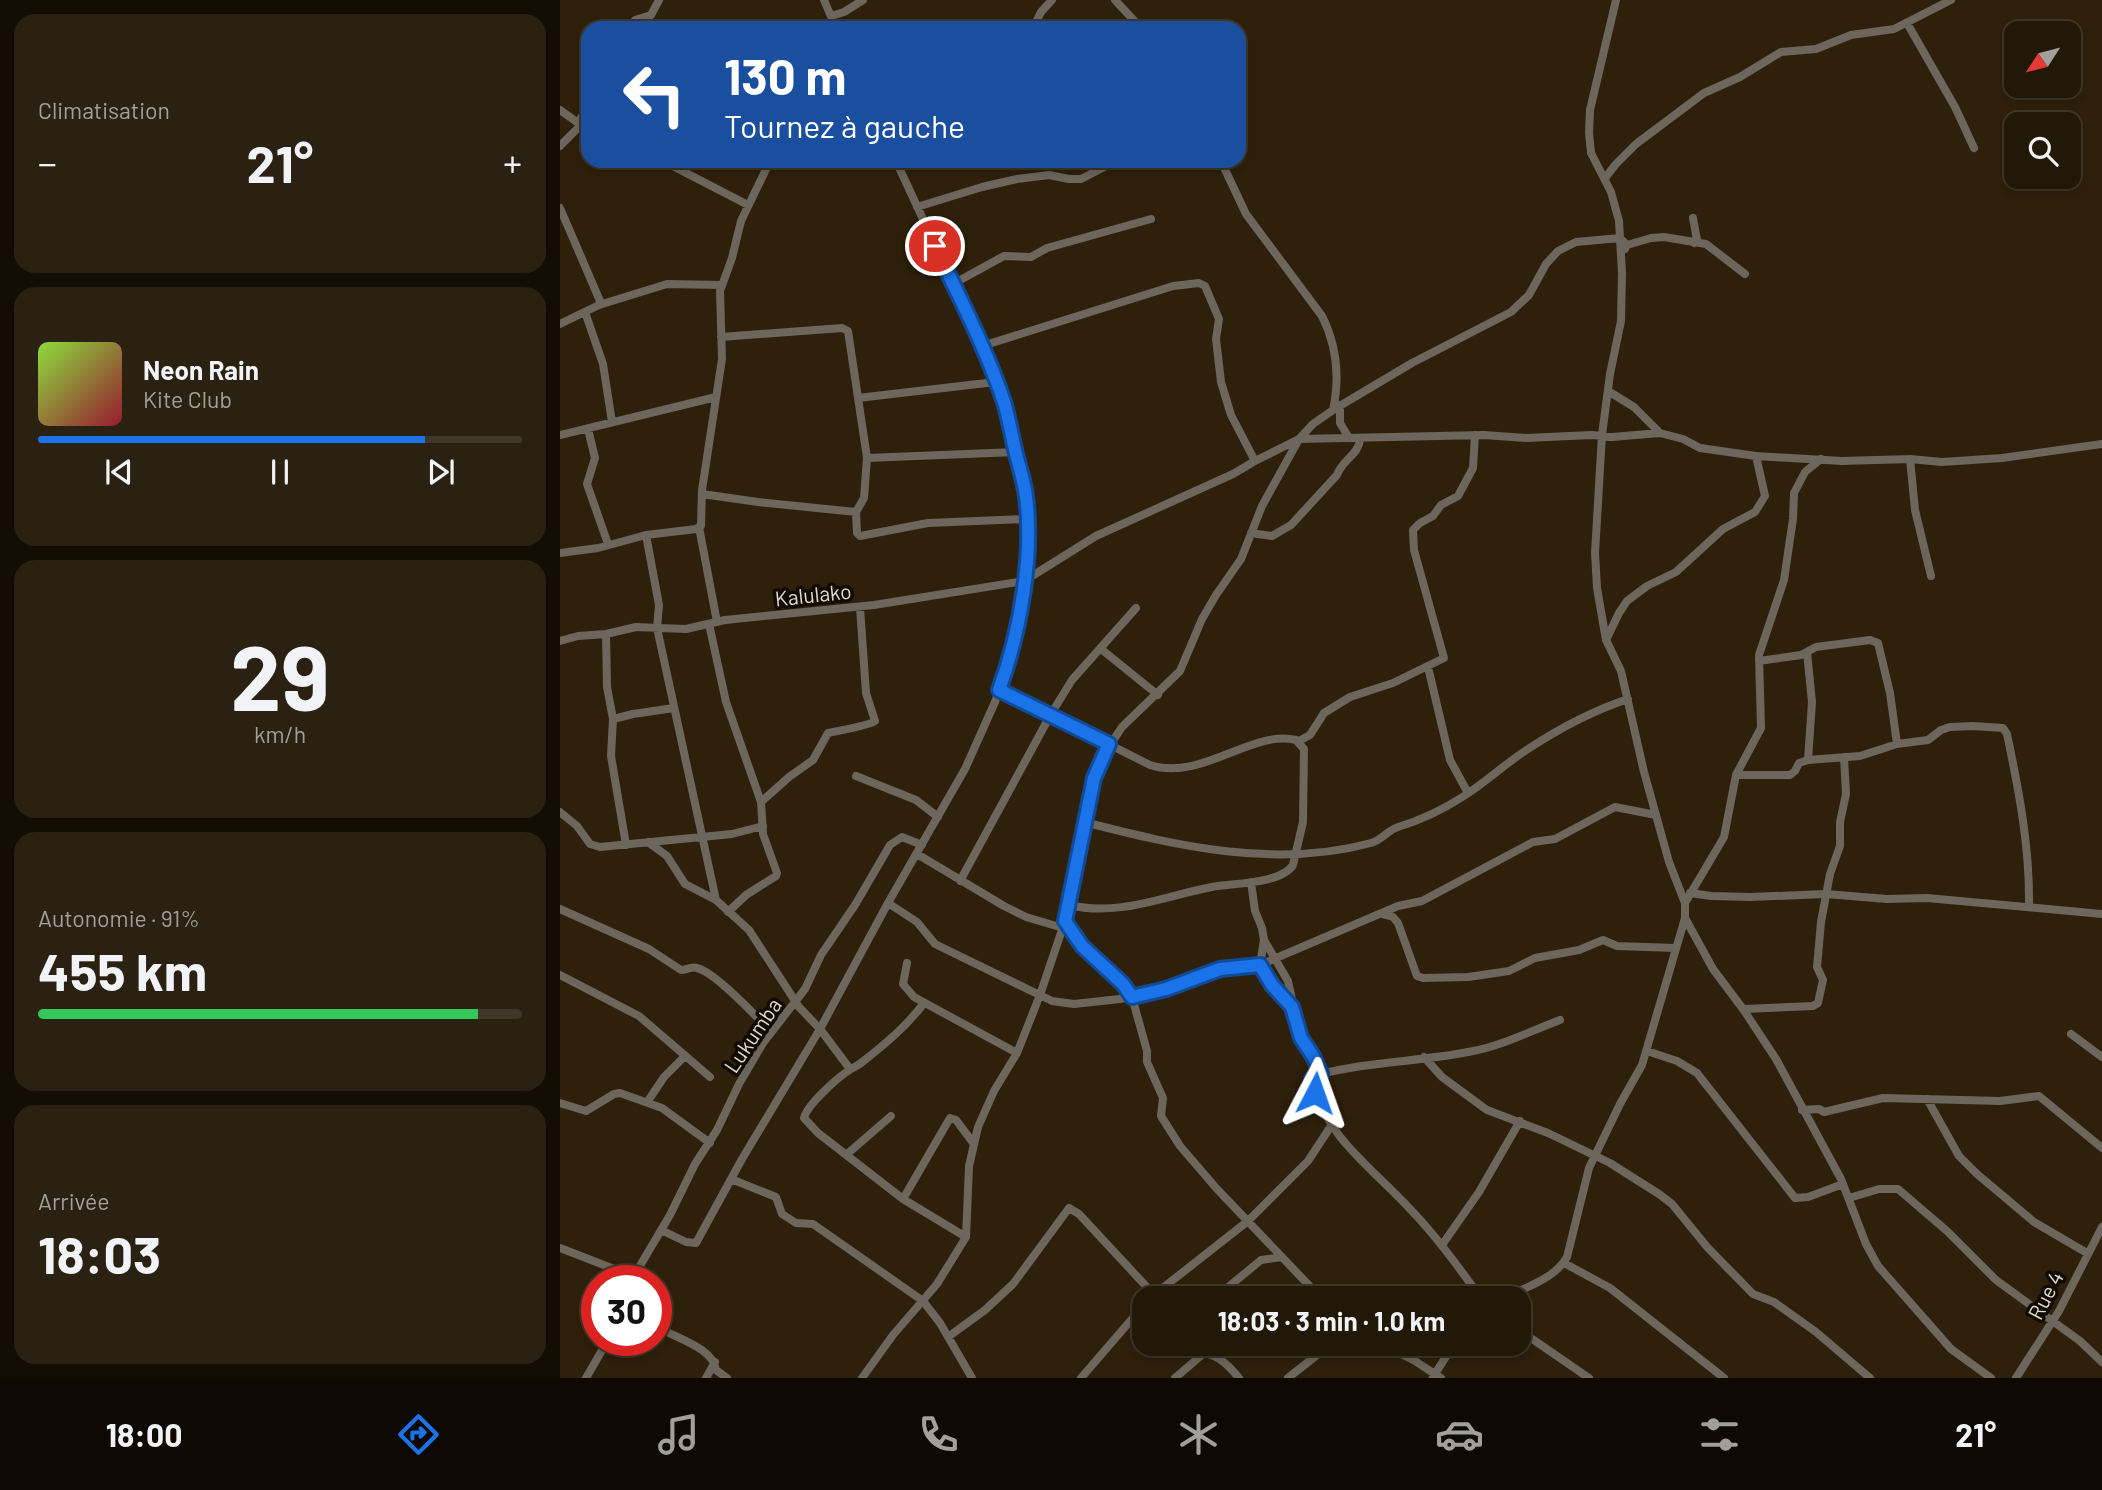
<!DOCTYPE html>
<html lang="fr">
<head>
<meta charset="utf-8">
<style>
	:root { --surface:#221808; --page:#2a2112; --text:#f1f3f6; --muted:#a2a09c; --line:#3f3729; --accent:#1a73e8 }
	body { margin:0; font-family:Barlow,sans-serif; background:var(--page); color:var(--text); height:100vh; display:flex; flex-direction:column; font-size:26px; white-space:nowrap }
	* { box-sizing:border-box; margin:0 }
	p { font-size:23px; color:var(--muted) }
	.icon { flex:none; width:38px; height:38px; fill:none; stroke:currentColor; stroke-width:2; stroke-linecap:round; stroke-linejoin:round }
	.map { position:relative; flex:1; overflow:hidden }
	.side { display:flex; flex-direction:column; gap:14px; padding:14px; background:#130d04; width:560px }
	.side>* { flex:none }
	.banner { position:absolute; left:21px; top:21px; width:665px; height:147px; border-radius:21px; box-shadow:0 4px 10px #0003,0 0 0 2px var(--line); background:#1a4fa0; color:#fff; overflow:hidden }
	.needle { width:46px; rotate:234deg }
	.buttons { position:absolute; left:1444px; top:21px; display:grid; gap:14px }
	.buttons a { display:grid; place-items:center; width:77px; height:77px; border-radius:14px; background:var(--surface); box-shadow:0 4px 10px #0003,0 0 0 2px var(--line); font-size:35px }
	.speed { position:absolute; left:21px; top:1265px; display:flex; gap:14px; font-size:35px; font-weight:700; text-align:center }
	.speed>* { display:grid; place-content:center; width:91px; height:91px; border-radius:50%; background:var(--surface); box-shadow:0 4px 10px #0003,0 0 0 2px var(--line); line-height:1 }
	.speed .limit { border:10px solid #d22; background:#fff; color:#111 }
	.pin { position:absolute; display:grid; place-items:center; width:60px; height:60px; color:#fff; margin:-30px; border:4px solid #fff; border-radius:50%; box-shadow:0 2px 7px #0007 }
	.me { position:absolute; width:77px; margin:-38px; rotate:4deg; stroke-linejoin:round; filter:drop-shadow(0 0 5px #0008) }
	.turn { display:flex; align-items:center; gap:24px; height:147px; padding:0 28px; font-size:32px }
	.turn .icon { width:91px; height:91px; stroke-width:2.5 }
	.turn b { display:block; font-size:49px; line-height:60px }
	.big { font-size:52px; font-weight:700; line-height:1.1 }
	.side .tile { flex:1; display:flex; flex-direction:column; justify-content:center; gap:10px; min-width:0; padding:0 24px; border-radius:21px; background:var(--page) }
	.side .dial { align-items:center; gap:0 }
	.dial b { font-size:91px; line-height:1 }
	.song { display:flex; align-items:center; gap:21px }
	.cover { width:84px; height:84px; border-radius:10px; background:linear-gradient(135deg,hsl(90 70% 55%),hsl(350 70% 35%)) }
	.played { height:7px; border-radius:4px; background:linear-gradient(90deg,var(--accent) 80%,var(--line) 80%) }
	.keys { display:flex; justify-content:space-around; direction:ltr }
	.heat { display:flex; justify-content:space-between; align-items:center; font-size:38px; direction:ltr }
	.charge { height:10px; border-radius:5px; background:linear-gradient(90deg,#34c759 91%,var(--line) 0) }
	.trip { position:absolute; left:572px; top:1286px; width:399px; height:70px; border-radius:21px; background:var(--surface); box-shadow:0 4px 10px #0003,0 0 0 2px var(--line); font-weight:700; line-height:70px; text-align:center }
	.tabs { display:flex; height:112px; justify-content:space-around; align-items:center; background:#0e0a03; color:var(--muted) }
	.tabs .icon { width:49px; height:49px }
	.tabs .selected { color:var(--accent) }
	.tabs b { font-size:32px; color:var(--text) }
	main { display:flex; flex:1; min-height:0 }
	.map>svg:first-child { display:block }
</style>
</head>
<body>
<main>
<section class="side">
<div class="tile"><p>Climatisation</p>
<div class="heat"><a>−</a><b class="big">21°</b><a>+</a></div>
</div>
<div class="tile">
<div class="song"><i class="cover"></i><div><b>Neon Rain</b><p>Kite Club</p></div></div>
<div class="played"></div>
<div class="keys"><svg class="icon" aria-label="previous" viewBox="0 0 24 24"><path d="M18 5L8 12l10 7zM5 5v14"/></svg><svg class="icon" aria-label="pause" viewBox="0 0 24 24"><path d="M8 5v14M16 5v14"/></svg><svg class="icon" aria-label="next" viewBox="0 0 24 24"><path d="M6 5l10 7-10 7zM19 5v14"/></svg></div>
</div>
<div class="tile dial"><b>29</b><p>km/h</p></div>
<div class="tile"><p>Autonomie · 91%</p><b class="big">455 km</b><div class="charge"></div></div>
<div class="tile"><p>Arrivée</p><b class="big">18:03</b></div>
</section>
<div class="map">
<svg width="1542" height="1378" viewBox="0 0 1542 1378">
	<rect width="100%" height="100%" fill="#2e200b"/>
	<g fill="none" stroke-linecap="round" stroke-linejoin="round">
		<path stroke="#6d665c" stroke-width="8" d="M264,0L276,28
			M555,0L581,28
			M271,16L284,12L303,0
			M1347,23L1395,107L1414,148
			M71,28L75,20L91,15L99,0
			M473,28L481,12L492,0
			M0,110L21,125L28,126
			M19,121L28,107
			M0,146L21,125
			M103,161L188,205
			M661,161L686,214L762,316C777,346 780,377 773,410
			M1045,178L1056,164L1076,144L1144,93L1180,77L1221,52L1256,49L1291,35L1334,29L1391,0
			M357,207L422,187L457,179L489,175L509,179H521L556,161
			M0,208L40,301L39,305L0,324
			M1133,218L1137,240L1134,243
			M1065,249L1067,245L1091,238L1104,237L1146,244L1185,274
			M393,284L444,256L471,257L487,248L591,219
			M39,305L107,284L162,285
			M25,312L43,364L52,422
			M161,337L282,328L288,331L307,458L304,498L296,512L297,533L300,536L368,523L467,519
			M422,346L613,286L639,283L645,286L659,319L656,339L661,382L671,415L695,461
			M1048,391L1074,407L1100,433
			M298,398L435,382
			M780,405V423L789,438
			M28,429L35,458L27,484L48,544
			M0,435L156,397
			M307,458L456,452
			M1350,459L1355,510L1371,576
			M142,494L198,502L296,512
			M139,527L157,622
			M691,533L712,536L731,525L777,475C782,460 800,454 800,438
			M86,535L99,605L97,628L156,900
			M0,553L38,548L86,535L136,529L141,526L142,490L162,359L160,291L172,258L181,221L210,161
			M149,624L166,702L201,802L203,834L217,873L216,876L186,895L168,912
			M46,634L47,687L53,719L51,756L66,845
			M1046,640L1059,613L1067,601L1087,586L1116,572L1163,529L1195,512L1205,496L1196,456
			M0,641L18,636L46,634L76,627L126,629L165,620L314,605L464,581L536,536L673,474L695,461L739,439L924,435L966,438L1032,435L1052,437L1100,433L1123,439L1140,448L1196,456L1282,461L1350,459L1382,462L1442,458L1542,444
			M541,649L598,695
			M1247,652L1252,702L1248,760
			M1199,661L1241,655L1256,647L1310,640L1318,643L1330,693L1337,744
			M868,667L890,760L908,793
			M439,689L590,765C641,782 692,729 736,740L744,749L743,822L733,865C721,884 673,883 652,887C604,896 558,917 509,905
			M53,719L73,714L114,708
			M739,741L750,735L764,713L790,697L833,683L884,658L854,550L853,530L860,523L873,516L881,505L898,496L913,468L915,435
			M1176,775H1230L1235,771L1239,763L1248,760L1300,756L1337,744L1368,740L1381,730L1390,727L1413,726L1443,728L1447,734C1459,791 1470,848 1469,907
			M296,776L356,800L378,817
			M201,802L229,777L253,760L268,733C280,730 309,726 315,721L306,693L300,607
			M0,812L17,826L30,844L40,847L172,834L203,826
			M524,822C618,846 715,869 811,843C822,840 828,830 838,827C861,820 884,809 904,796C927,781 946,763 968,749C1000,728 1032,711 1068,699
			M88,842L107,856L125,884L156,900L189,930L239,1007L260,1029L290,1069
			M357,854L444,906L466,917L503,928
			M400,881L491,714L512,680L576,608
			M691,882L695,911L702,928L704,940L728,981L739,1032L761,1074
			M1130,893L1151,896L1190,897L1266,894L1327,899L1367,898L1542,914
			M328,903L357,922L375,944L492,1001L514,1004L560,999L606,990L660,969L700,965L838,906L862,901L973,842L995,839L1055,807L1096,815
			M1125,903L1164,837L1176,775L1201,728L1199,655L1224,580L1233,519L1234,493L1245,472L1261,459
			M0,909L89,949L121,970C127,970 132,966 137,968C155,972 197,1017 211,1032
			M822,914L833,917L838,923L857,976L863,978L908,977L949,971L975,958L1019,950L1043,940L1057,946L1115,948
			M1125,918L1153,969L1183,1009L1216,1059L1281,1179L1306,1244L1318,1266L1391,1349L1431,1378
			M505,921L522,946L563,984L572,997L587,1051V1062L603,1098L601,1116L620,1146L657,1189L761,1298
			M704,940L700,965L712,985L732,1007
			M347,963L343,984L354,997L457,1053
			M0,975L79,1016L150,1077
			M364,1003C347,1026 324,1045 301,1063C297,1066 292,1068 288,1071C276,1079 247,1105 244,1118L258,1133L343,1199L406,1237
			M1183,1009L1253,1006L1258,1003L1263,980L1257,967L1261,922L1270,874L1280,846V822L1286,794L1284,757
			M1511,1034L1542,1057
			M1087,1051L1117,1061L1137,1073L1235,1198L1248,1197L1283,1184
			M864,1057L882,1077L927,1110L988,1133L1050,1163L1099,1194L1112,1204L1148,1248L1193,1294L1214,1302L1256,1332L1310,1378
			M1367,1099L1399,1156L1417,1174L1474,1222L1527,1253
			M88,1101L104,1077L125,1056
			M0,1103L26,1111L54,1094L60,1093L102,1108L150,1143
			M1242,1110L1259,1109L1264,1112L1323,1098L1440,1101L1479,1096L1542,1148
			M286,1155L331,1116
			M171,1179L216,1197L222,1214L236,1223L253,1224L363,1301L380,1323L412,1378
			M1289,1198L1319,1189H1338L1387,1231L1436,1280L1520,1341L1542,1362
			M343,1199L390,1118L396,1120L414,1144
			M101,1230L126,1242L136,1243L182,1159L260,1029L328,903L405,769L435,702L451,657L457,633L464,581L467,505L450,426L443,401L422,346L336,161
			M882,1245L919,1192L960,1121
			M0,1248L62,1272L69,1281
			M1004,1263L1050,1288L1164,1378
			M71,1281L110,1215L135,1164L157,1130L179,1084L203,1043L245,989L261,955L295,905L330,845L342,837L362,845
			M590,1298L688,1221L748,1161L771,1126
			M655,1298L701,1260L722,1257
			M921,1298C899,1268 877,1237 851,1210C813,1168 765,1138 752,1079L757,1075C808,1061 861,1062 913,1051C943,1045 971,1031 1000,1020
			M945,1298C965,1287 995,1279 1007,1257L1029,1168L1060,1104L1082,1065L1125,918V903L1109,862L1084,772L1061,671L1046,640L1037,588L1035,553L1042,435L1050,374L1061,321L1062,273L1059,221L1051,192L1031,153L1029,133L1030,110L1056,0
			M96,1326C114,1338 153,1347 156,1370L167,1378
			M959,1330L1029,1378
			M388,1337L425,1310L453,1284L509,1208L519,1214L597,1298
			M639,1344L644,1353C659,1355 670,1367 679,1378
			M822,1344L855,1361L881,1378
			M873,1377L894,1344
			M26,1378L48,1340
			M146,1378L155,1362
			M302,1378L333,1335L377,1284L406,1237L409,1166L418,1127L434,1091L457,1053L480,995L505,921L516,875L524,822L534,778L544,754L562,727L620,671L642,619L656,595L681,559L702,506L739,439L753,424L773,410L852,363L951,312L969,295L986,264L998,251L1016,242L1060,238L1067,245
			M521,1378L584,1305
			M615,1378L644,1353
			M728,1378L771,1344
			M1456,1378L1499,1311L1542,1227"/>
	</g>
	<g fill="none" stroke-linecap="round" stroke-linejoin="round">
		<defs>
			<path id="route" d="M375,246C399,297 426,348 444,402C449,419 452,437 456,454C459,466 463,478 465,490C475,552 460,632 439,690L549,744L534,778L505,921L522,946L563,984L572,997L606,989L660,969L700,965L712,985L732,1007L741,1038L753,1056L761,1074L752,1079L755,1093"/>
		</defs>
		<use href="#route" stroke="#114b97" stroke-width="18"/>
		<use href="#route" stroke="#1a73e8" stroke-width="12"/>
	</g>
	<g text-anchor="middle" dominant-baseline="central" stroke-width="7" stroke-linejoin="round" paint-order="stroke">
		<g font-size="21" fill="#e4dbce" stroke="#110b04">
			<text transform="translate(253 594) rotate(-6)">Kalulako</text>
			<text transform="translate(192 1035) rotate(-56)">Lukumba</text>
			<text transform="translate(1485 1295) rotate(-62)">Rue 4</text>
		</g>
	</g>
</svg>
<div class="buttons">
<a><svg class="needle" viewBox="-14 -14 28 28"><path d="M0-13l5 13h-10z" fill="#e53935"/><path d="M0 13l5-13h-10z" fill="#a2a09c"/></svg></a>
<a><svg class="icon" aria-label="search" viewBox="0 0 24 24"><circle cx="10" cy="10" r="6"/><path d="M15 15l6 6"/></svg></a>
</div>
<div class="speed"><div class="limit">30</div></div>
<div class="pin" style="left:375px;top:246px;background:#d93025"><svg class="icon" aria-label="arrive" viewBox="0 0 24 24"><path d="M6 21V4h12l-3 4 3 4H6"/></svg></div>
<svg class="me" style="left:755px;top:1093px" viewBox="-20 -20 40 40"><path d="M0-17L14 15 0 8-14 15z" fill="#1a73e8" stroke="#fff" stroke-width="4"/></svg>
<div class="trip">18:03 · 3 min · 1.0 km</div>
<div class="banner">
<div class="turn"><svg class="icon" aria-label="left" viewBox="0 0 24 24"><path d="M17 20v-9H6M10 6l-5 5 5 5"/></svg><div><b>130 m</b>Tournez à gauche</div></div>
</div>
</div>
</main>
<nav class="tabs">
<b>18:00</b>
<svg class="icon selected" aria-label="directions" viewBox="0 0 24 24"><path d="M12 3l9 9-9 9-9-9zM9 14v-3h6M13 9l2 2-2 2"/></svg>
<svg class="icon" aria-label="music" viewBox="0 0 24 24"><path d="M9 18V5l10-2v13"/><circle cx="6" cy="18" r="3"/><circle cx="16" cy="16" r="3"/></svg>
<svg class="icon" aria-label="phone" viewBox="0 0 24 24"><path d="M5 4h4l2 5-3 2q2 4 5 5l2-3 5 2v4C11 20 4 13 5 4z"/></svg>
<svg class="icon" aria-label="climate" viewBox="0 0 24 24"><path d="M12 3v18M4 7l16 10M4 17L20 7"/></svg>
<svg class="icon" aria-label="car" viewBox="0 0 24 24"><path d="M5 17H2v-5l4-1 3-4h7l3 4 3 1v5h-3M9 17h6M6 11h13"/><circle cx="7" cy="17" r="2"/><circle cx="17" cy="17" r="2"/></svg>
<svg class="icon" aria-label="filters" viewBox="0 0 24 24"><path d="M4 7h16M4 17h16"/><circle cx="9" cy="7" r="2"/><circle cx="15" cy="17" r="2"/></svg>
<b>21°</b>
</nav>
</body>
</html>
